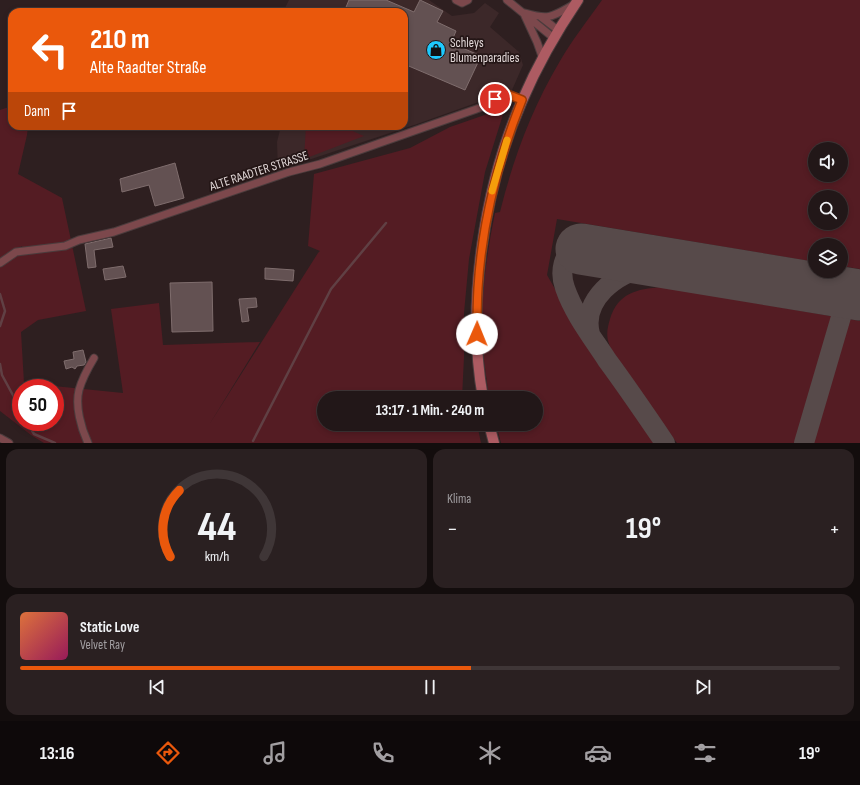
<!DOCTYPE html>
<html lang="de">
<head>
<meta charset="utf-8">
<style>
	:root { --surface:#221718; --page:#2a2021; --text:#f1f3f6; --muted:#a29fa2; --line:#3f3637; --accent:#ea580c }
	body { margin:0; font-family:"Sofia Sans Condensed",sans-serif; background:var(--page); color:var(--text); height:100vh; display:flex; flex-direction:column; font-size:15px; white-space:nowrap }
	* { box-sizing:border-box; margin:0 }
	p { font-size:13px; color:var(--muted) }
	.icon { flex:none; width:22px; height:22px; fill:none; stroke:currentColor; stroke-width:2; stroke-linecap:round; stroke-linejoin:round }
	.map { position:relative; height:443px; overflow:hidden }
	.panel { display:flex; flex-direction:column; gap:6px; padding:6px; background:#130d0d; flex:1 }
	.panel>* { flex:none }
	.hud { position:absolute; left:8px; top:8px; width:400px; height:122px; border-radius:12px; box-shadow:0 2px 6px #0003,0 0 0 1px var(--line); background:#ea580c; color:#fff; overflow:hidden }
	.tools { position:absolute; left:808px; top:142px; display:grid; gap:8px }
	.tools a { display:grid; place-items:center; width:40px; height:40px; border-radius:50%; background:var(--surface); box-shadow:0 2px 6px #0003,0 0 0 1px var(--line); font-size:20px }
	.speed { position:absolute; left:12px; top:379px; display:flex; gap:8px; font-size:20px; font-weight:700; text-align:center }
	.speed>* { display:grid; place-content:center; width:52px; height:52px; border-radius:50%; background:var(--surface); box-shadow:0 2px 6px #0003,0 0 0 1px var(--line); line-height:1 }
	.speed .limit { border:6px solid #d22; background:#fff; color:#111 }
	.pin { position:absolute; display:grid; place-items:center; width:34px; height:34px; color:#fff; margin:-17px; border:2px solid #fff; border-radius:50%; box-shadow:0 1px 4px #0007 }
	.me { position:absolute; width:44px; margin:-22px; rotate:1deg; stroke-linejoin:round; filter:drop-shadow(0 0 3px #0008) }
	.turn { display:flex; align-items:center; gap:14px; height:84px; padding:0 16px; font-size:18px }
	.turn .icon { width:52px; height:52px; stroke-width:2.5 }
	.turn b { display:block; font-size:28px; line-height:34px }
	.then { display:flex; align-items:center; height:38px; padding:0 16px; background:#0003; gap:8px; font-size:15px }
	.big { font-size:30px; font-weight:700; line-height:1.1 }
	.panel .widget { flex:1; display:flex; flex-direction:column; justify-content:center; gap:6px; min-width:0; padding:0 14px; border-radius:12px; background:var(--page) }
	.panel .dial { align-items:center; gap:0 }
	.dial svg { height:104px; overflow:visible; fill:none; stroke:var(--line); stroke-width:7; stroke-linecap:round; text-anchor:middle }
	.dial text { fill:var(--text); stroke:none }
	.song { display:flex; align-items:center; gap:12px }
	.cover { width:48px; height:48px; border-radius:6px; background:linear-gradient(135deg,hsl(20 70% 55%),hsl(330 70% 35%)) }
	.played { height:4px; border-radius:2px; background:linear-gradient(90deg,var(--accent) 55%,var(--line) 55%) }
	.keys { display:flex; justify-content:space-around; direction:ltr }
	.heat { display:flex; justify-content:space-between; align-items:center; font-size:22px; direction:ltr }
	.panel .tiles { flex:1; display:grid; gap:6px; grid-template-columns:1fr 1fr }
	.widget:last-child { grid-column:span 2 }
	.trip { position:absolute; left:317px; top:391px; width:226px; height:40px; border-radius:20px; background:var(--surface); box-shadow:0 2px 6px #0003,0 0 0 1px var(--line); font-weight:700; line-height:40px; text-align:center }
	.dock { display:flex; height:64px; justify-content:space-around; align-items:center; background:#0e090a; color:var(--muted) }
	.dock .icon { width:28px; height:28px }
	.dock .selected { color:var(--accent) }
	.dock b { font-size:18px; color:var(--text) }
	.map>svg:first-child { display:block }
</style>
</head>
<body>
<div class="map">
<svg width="860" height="443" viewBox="0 0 860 443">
	<rect width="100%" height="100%" fill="#2e1f20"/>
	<path fill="#3c2829" d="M289,0H429L452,16L474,13L485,3L499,13L490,27L519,52L523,65L512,90L417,124L278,170L277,142L281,126H404V12H283Z"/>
	<path fill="#541c23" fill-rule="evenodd" d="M602,0H860V269L841,266V245H815V262L557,219L547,275L595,359L655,443H501L496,424H536V398H490L488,391C486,372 482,352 482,333C481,293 487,252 495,213L500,212C513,159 532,108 560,61C572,40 588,20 602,0ZM815,149H841V175H815ZM815,197H841V223H815Z
		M12,106V126H28L27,135L18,174L62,198L86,311L38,320L21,332L24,383L123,393L111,309L159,303L163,345L260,342L209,425L318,253L320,251L308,246L314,174L410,148L450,127L505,108L485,172L469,259L464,313V357L462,398H324V424H477L481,443H44L31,435L0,411V266L10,258L23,253L22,246L0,260V110ZM21,388H55V422H21Z
		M306,126H341L364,136L304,159Z
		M661,287L860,321V443H677L615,357C607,342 605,335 610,319C618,293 637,289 661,287Z"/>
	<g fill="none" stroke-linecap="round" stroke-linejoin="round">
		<path stroke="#604044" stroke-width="2.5" d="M0,294L5,311L0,326
			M0,364L2,375L21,410
			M27,422L34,434L55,443
			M253,441L331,289L386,223"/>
		<path stroke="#574a4a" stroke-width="20" d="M581,249C561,250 560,274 565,288C574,314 592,337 607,360C627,387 646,415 665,443
			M590,334C581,300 617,272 647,267C662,265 678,267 693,268
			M804,443L848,293"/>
		<path stroke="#574a4a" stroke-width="51" d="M581,249L860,295"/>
	</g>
	<path fill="#635152" stroke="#7f6d6d" d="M349,0H386L414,12L420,0L443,11L437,22L456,31L451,43L481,56L465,90L404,64V12H344Z
		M175,163L184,198L155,206L149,185L122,192L120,179Z
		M111,238L113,247L94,250L96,267L88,268L85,244Z
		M123,266L126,277L105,280L103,269Z
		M265,268L294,270L293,281L265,279Z
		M212,282L213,331L172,332L170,283Z
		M256,298L257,307L247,308L249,321L242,322L239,299Z
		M83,350L86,362L84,365L77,366L75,369L72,367L66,369L64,361L74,359L73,352Z"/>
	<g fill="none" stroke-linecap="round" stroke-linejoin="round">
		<defs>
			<path id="street" d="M456,0L462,3L468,0
				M507,0L555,39
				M525,13C549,20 552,17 573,5
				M525,16L537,42L543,59
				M541,17L559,31
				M0,263L16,252L65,246L79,240L114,232L289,172L320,164L488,105L495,99L507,94L522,100
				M0,438L9,443
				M88,443C81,428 75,406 79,390C82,379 88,368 94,358"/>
			<path id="secondary" d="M483,398C466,305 484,187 522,101C537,66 557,31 578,0
				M489,424L494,443"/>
		</defs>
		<use href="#street" stroke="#4b3c3d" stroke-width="9"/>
		<use href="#secondary" stroke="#4b3c3d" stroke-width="12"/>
		<use href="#street" stroke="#7c484c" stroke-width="7"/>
		<use href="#secondary" stroke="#ad5b62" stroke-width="10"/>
	</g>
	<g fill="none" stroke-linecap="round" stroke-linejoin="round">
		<defs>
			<path id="route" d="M477,334C477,319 477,304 478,288C482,224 498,160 522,100L507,94L495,99"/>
		</defs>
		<use href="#route" stroke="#983908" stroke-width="10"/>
		<use href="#route" stroke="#ea580c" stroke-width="7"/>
		<path stroke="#f59e0b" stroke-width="7" d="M492,191L507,140"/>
	</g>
	<defs>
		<symbol id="shop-disc" viewBox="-11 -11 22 22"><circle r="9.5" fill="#1ec9fd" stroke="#241616"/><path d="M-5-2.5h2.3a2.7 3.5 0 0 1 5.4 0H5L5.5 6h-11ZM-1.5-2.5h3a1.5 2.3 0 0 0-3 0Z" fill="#111"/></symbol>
	</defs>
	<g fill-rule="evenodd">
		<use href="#shop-disc" x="425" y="39" width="22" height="22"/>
	</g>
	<g text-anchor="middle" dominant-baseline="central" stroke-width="3.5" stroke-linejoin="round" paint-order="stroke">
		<g font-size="13" fill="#e1d7d7" stroke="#241616" text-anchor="start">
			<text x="450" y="43">Schleys<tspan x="450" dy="15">Blumenparadies</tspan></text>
		</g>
		<g font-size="13" fill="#e1d7d7" stroke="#241616">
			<text transform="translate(259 171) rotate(-18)">ALTE RAADTER STRASSE</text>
		</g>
	</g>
</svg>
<div class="tools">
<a><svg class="icon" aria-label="sound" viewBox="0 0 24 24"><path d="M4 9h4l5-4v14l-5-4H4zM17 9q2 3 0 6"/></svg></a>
<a><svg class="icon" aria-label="search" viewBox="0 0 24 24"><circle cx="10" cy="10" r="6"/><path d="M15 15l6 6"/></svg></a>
<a><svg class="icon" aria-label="layers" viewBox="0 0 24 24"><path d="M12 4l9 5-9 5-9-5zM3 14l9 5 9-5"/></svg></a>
</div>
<div class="speed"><div class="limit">50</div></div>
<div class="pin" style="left:495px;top:99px;background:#d93025"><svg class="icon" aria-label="arrive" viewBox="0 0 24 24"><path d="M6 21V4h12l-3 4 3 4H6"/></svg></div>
<svg class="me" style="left:477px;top:334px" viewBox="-20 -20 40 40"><circle r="19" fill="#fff"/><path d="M0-13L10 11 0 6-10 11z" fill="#ea580c"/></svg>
<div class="trip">13:17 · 1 Min. · 240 m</div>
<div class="hud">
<div class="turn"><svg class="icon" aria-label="left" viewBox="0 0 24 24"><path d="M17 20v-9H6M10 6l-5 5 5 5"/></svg><div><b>210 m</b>Alte Raadter Straße</div></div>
<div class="then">Dann<svg class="icon" aria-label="arrive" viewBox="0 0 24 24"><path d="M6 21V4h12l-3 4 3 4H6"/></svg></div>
</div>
</div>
<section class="panel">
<div class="tiles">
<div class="widget dial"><svg viewBox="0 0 100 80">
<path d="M14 69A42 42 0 1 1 86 69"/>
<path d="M14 69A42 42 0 0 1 21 18" stroke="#ea580c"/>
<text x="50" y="56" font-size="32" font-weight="700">44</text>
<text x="50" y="72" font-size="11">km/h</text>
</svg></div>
<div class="widget"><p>Klima</p>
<div class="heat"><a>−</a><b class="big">19°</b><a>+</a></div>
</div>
<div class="widget">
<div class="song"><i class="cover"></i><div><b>Static Love</b><p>Velvet Ray</p></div></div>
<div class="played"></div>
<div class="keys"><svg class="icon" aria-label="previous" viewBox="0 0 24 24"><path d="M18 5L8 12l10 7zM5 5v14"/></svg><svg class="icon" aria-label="pause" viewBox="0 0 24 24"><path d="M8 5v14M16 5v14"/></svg><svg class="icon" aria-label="next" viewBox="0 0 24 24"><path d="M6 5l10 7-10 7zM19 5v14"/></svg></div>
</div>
</div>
</section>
<nav class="dock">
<b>13:16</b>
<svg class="icon selected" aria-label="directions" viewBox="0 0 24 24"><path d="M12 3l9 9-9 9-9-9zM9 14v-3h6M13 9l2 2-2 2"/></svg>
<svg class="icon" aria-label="music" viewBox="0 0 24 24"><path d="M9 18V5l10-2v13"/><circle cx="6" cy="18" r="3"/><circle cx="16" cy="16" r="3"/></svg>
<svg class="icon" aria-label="phone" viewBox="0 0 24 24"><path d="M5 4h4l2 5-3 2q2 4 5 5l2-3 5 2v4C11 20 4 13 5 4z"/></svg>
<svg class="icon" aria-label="climate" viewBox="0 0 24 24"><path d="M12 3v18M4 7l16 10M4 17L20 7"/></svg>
<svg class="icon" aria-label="car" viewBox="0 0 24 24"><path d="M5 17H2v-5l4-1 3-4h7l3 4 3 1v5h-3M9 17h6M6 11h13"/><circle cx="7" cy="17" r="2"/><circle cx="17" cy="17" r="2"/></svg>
<svg class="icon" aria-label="filters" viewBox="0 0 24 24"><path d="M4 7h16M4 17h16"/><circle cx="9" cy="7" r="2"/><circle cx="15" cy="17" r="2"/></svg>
<b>19°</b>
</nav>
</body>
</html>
